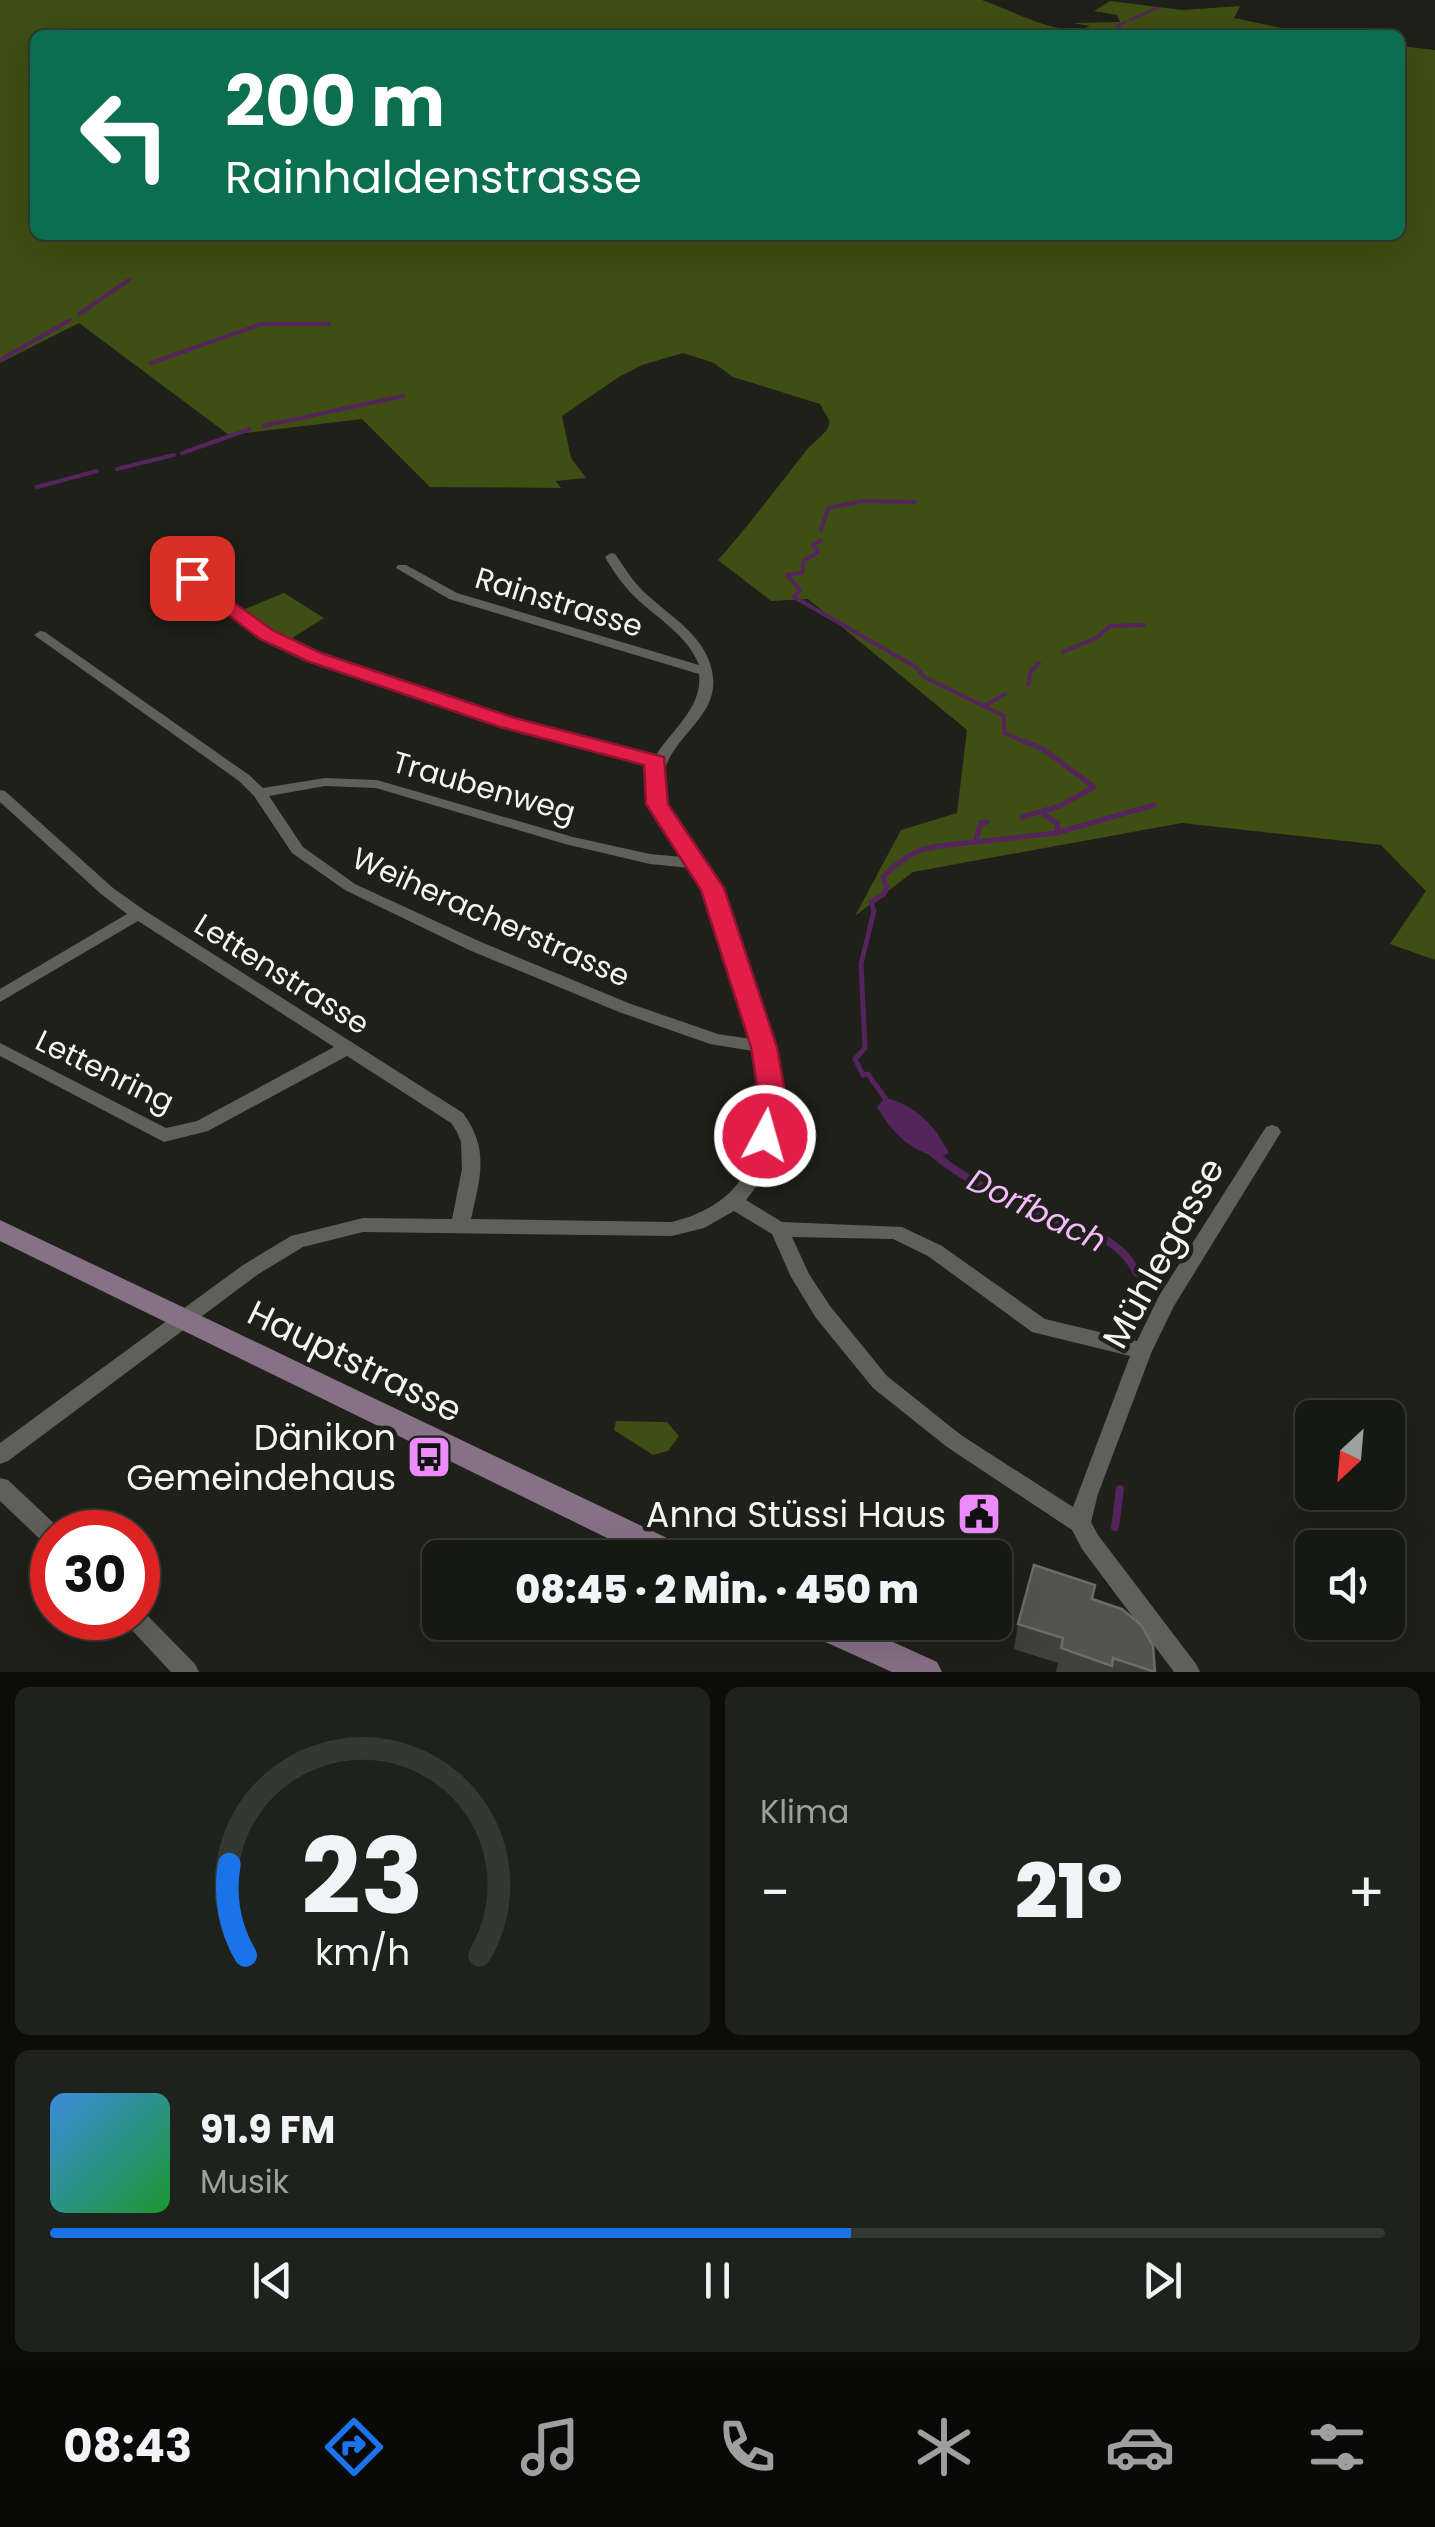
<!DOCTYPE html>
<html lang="de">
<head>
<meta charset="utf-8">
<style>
	:root { --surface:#161813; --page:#1f211c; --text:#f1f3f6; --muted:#9ea0a0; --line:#353733; --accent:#1a73e8 }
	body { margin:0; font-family:Poppins,sans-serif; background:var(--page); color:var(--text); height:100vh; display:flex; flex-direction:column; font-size:38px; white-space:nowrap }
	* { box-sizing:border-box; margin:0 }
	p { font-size:32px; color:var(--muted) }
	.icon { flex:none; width:55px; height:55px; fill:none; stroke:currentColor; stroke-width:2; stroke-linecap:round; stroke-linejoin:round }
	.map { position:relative; height:1672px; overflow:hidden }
	.sheet { display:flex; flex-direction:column; gap:15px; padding:15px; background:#0c0d0a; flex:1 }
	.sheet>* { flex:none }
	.guide { position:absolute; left:30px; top:30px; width:1375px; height:210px; border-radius:15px; box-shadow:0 10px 40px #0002,0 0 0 2px var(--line); background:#0b6e4f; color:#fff; overflow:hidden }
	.needle { width:65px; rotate:206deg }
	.fabs { position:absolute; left:1295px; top:1400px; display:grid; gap:20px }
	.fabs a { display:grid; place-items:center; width:110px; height:110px; border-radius:15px; background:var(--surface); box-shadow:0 10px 40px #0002,0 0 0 2px var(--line); font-size:50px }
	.speed { position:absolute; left:30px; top:1510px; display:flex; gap:20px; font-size:50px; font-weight:700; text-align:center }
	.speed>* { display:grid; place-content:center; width:130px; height:130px; border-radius:50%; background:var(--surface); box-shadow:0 10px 40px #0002,0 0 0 2px var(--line); line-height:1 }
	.speed .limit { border:15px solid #d22; background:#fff; color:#111 }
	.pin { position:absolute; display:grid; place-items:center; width:85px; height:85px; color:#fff; margin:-42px; border-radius:20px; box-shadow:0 5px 15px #0006 }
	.me { position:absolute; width:110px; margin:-55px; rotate:6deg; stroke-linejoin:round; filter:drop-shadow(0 0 8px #0008) }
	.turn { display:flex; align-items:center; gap:35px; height:210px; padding:0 30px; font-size:45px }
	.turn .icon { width:130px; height:130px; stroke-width:2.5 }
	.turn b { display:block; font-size:70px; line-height:85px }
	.big { font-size:75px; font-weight:800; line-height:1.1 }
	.sheet .widget { flex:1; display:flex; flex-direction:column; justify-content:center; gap:15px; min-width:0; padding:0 35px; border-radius:15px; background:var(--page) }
	.sheet .dial { align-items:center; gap:0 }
	.dial svg { height:260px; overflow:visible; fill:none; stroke:var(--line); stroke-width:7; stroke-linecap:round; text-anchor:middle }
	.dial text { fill:var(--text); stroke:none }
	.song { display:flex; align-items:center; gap:30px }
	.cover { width:120px; height:120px; border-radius:15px; background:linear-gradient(135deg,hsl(210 70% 55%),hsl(130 70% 35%)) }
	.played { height:10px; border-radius:5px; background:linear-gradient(90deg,var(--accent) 60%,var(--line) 60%) }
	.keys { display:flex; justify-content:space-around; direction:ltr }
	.heat { display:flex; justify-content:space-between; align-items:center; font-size:55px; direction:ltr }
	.sheet .tiles { flex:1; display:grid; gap:15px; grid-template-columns:1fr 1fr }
	.widget:last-child { grid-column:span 2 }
	.trip { position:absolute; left:422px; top:1540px; width:590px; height:100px; border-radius:15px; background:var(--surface); box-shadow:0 10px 40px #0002,0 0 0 2px var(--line); font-weight:800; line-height:100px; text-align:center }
	.dock { display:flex; height:160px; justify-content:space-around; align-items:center; background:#090a08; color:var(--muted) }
	.dock .icon { width:70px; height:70px }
	.dock .current { color:var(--accent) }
	.dock b { font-size:45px; color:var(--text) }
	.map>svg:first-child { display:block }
</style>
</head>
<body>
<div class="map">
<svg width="1435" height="1672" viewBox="0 0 1435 1672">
	<rect width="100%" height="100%" fill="#1e2019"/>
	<path fill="#3f4e12" d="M0,0H982C1014,11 1061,39 1090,26L1073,23L1120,22L1117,15L1094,11L1110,1L1182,10L1240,6L1234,18L1316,35H35V235H1400V46L1435,50V960L1390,944L1426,891L1381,845L1182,823L913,872L855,916L901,830L957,813L967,730L808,599L771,601L718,560C749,525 776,489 805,452C813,441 827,435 830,422L820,404L733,377L714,363L683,353L642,365L619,377L562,416L571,458L586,478L556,481L561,488L430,487L362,419L229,435L79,323L0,363Z
		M284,593L324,618L289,640L240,611Z
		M616,1421L667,1422L679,1436L668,1451L653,1455L614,1430Z"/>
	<path fill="#55245d" d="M885,1098C915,1104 935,1126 949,1153L938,1158C909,1149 892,1133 877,1107Z"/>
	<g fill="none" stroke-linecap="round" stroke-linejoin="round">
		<path stroke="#55245d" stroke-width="2.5" d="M1130,20L1157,8
			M1125,31L1117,26L1126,22"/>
		<path stroke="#55245d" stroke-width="4" d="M79,314L129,280
			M0,360L70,320
			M151,363L261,324H329
			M263,426L403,396
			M182,453L250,429
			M117,469L174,455
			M37,487L97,471
			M821,530L828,508L863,501L915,502
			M821,540L813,545L818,552L804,561L802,573L787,575L800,590L794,597L916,667L924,677L1004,716V733L1030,744
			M1063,652L1096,638L1110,626L1144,625
			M1028,685L1031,671L1039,663
			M984,706L1005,694"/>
		<path stroke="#55245d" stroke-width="5" d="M1022,817L1060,806L1094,787L1043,749L1024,741
			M1056,833L1154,805
			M977,842L1056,833L1058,824L1044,814
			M887,1101L868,1074L863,1075L855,1059L865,1048L861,964L874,911L871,902L884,894L887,887L883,877C915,844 932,847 975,842L981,823L987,822"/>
		<path stroke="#55245d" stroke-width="8" d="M934,1154C963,1178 1000,1197 1034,1212C1073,1228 1117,1232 1137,1273
			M1115,1527L1120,1489"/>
		<path fill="#5e6059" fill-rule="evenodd" d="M611,553L615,554C624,567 632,580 643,591C670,617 709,637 713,677C719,727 647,743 665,807C674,839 704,861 720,889C730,907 733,928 739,947C748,979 760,1010 769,1042L773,1047L771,1050C781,1107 784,1153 746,1200L782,1222L902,1227L942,1246L1045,1319L1137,1341L1159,1296L1266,1127L1272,1125L1278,1127L1281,1132L1174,1306L1152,1351L1098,1494L1091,1522L1098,1535L1196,1664L1200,1672H1174L1082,1549L1072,1530L947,1447L873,1388L816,1318L791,1277L772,1234L734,1211L704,1228L672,1236L363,1232L303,1247L257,1275L8,1461L0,1464V1443L243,1265L291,1236L363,1218L452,1219L462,1169L461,1142L457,1132L451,1123L347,1056L208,1131L164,1142L0,1056V1043L166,1128L197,1121L334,1047L138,921L0,1002V989L127,914L101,894L0,802V790L5,791L113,888L144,910L463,1113C490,1150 480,1178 471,1219L672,1222C762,1200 768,1130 753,1051L710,1044L619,1012L469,950L345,890L292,853L254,796L239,781L34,635L40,631L45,632L249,775L263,788L325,778L377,780L573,837L650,854L682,857C658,828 641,804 651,765L502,725L309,660L262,638L186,578L188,575H196L272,632L319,654L512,719L655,757C671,730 703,708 699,674L449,599L396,568L398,565H406L457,593L699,665C687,634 656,618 634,596C622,584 613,571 605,557ZM325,786L376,788L565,844L650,864L690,868L710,902L751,1039L718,1034L631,1004L481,942L355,884L303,847L269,796ZM792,1237L893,1239L928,1256L1032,1332L1130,1356L1073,1507L961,1435L887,1376L830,1306L809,1274Z
			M0,1478L8,1480L60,1529L61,1532H52V1546L44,1543L0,1501Z
			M138,1608L143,1611L195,1664L199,1672H171L127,1625L124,1618H138Z"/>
		<path fill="#877187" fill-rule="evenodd" d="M0,1220L690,1549L694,1558H648L0,1241Z
			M799,1622H849L937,1662L942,1672H892L803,1632Z"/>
	</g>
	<path fill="#3f413a" d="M1092,1599L1155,1672H1056L1058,1663L1014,1649L1018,1624Z"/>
	<path fill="#52544d" stroke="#6b6d67" stroke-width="2.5" d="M1034,1565L1095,1585L1092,1599L1122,1609L1141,1625L1153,1646L1155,1672L1113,1658L1112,1666L1061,1648L1063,1638L1018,1624Z"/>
	<path fill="#e11d48" stroke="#92132f" stroke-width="2.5" d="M192,573L274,631L321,653L515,718L664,757L668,804L724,888L777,1047L784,1086L775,1143H756L752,1136L757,1086L751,1047L701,890L646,804L644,765L500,727L307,661L260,639L185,582V575Z"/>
	<defs>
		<symbol id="bus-square" viewBox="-11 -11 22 22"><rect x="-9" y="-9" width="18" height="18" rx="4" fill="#ec8cfb" stroke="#1e2019"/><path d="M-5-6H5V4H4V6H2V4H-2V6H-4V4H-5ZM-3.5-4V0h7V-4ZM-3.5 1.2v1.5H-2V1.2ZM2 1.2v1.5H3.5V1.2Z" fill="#111"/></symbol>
		<symbol id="civic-square" viewBox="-11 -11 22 22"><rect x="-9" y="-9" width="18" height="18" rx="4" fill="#ec8cfb" stroke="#1e2019"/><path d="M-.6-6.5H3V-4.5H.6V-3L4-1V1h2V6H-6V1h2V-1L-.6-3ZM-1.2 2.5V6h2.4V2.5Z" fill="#111"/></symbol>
	</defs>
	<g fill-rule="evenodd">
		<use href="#bus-square" x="404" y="1432" width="50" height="50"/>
		<use href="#civic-square" x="954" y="1489" width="50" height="50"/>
	</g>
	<g text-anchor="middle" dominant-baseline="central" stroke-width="9" stroke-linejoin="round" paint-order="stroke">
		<g font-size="30" fill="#f3f5f0" stroke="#1e2019">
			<text transform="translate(559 602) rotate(17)">Rainstrasse</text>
			<text transform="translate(484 787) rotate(16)">Traubenweg</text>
			<text transform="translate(491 917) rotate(24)">Weiheracherstrasse</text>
			<text transform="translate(282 974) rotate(32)">Lettenstrasse</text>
			<text transform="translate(105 1071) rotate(26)">Lettenring</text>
		</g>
		<g font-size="32" font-style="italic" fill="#f6bbfe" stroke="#1e2019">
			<text transform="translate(1037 1210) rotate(26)">Dorfbach</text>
		</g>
		<g font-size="35" fill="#f3f5f0" stroke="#1e2019">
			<text transform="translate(1163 1253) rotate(-61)">Mühlegasse</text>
			<text transform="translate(355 1361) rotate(26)">Hauptstrasse</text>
		</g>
		<g font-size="35" fill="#f3f5f0" stroke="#1e2019" text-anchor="end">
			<text x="396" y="1437">Dänikon<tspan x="396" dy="40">Gemeindehaus</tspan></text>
			<text x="946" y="1514">Anna Stüssi Haus</text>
		</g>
	</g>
</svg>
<div class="fabs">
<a><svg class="needle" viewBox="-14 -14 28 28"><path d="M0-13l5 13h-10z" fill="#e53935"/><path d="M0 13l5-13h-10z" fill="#9ea0a0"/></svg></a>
<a><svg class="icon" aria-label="sound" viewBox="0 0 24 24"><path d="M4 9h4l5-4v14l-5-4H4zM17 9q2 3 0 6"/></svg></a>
</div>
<div class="speed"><div class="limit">30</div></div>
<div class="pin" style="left:192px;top:578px;background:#d93025"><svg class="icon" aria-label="arrive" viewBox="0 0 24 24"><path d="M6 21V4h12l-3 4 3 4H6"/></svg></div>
<svg class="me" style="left:765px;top:1136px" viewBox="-20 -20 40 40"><circle r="17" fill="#e11d48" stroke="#fff" stroke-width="3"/><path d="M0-11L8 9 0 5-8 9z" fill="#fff"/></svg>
<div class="trip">08:45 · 2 Min. · 450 m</div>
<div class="guide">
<div class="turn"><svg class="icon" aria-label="left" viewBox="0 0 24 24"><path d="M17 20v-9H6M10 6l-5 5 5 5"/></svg><div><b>200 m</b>Rainhaldenstrasse</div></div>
</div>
</div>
<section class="sheet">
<div class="tiles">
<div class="widget dial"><svg viewBox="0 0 100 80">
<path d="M14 69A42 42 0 1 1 86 69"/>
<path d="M14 69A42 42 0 0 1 9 41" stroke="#1a73e8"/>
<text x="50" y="56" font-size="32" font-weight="700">23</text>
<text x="50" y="72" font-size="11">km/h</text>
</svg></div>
<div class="widget"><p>Klima</p>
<div class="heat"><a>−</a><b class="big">21°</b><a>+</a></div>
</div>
<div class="widget">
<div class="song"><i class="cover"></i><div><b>91.9 FM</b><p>Musik</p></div></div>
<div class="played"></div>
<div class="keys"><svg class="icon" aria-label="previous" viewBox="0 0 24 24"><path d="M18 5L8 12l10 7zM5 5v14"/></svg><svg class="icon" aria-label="pause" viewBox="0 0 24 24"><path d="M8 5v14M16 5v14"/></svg><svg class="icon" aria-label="next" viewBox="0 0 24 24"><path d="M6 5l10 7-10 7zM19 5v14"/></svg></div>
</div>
</div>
</section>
<nav class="dock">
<b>08:43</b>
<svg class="icon current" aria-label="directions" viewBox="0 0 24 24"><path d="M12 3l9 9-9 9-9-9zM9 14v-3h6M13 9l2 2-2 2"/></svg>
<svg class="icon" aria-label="music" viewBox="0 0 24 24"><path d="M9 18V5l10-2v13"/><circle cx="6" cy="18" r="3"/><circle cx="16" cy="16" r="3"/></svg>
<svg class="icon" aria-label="phone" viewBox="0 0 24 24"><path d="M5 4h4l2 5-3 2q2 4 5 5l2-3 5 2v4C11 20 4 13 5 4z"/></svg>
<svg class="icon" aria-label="climate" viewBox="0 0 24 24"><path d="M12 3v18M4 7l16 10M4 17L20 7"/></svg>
<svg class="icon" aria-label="car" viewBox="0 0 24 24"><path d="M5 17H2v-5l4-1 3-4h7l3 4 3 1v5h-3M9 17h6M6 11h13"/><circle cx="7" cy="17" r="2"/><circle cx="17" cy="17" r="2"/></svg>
<svg class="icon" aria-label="filters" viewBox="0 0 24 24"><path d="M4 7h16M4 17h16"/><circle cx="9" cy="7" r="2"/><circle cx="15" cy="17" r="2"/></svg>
</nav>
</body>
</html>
